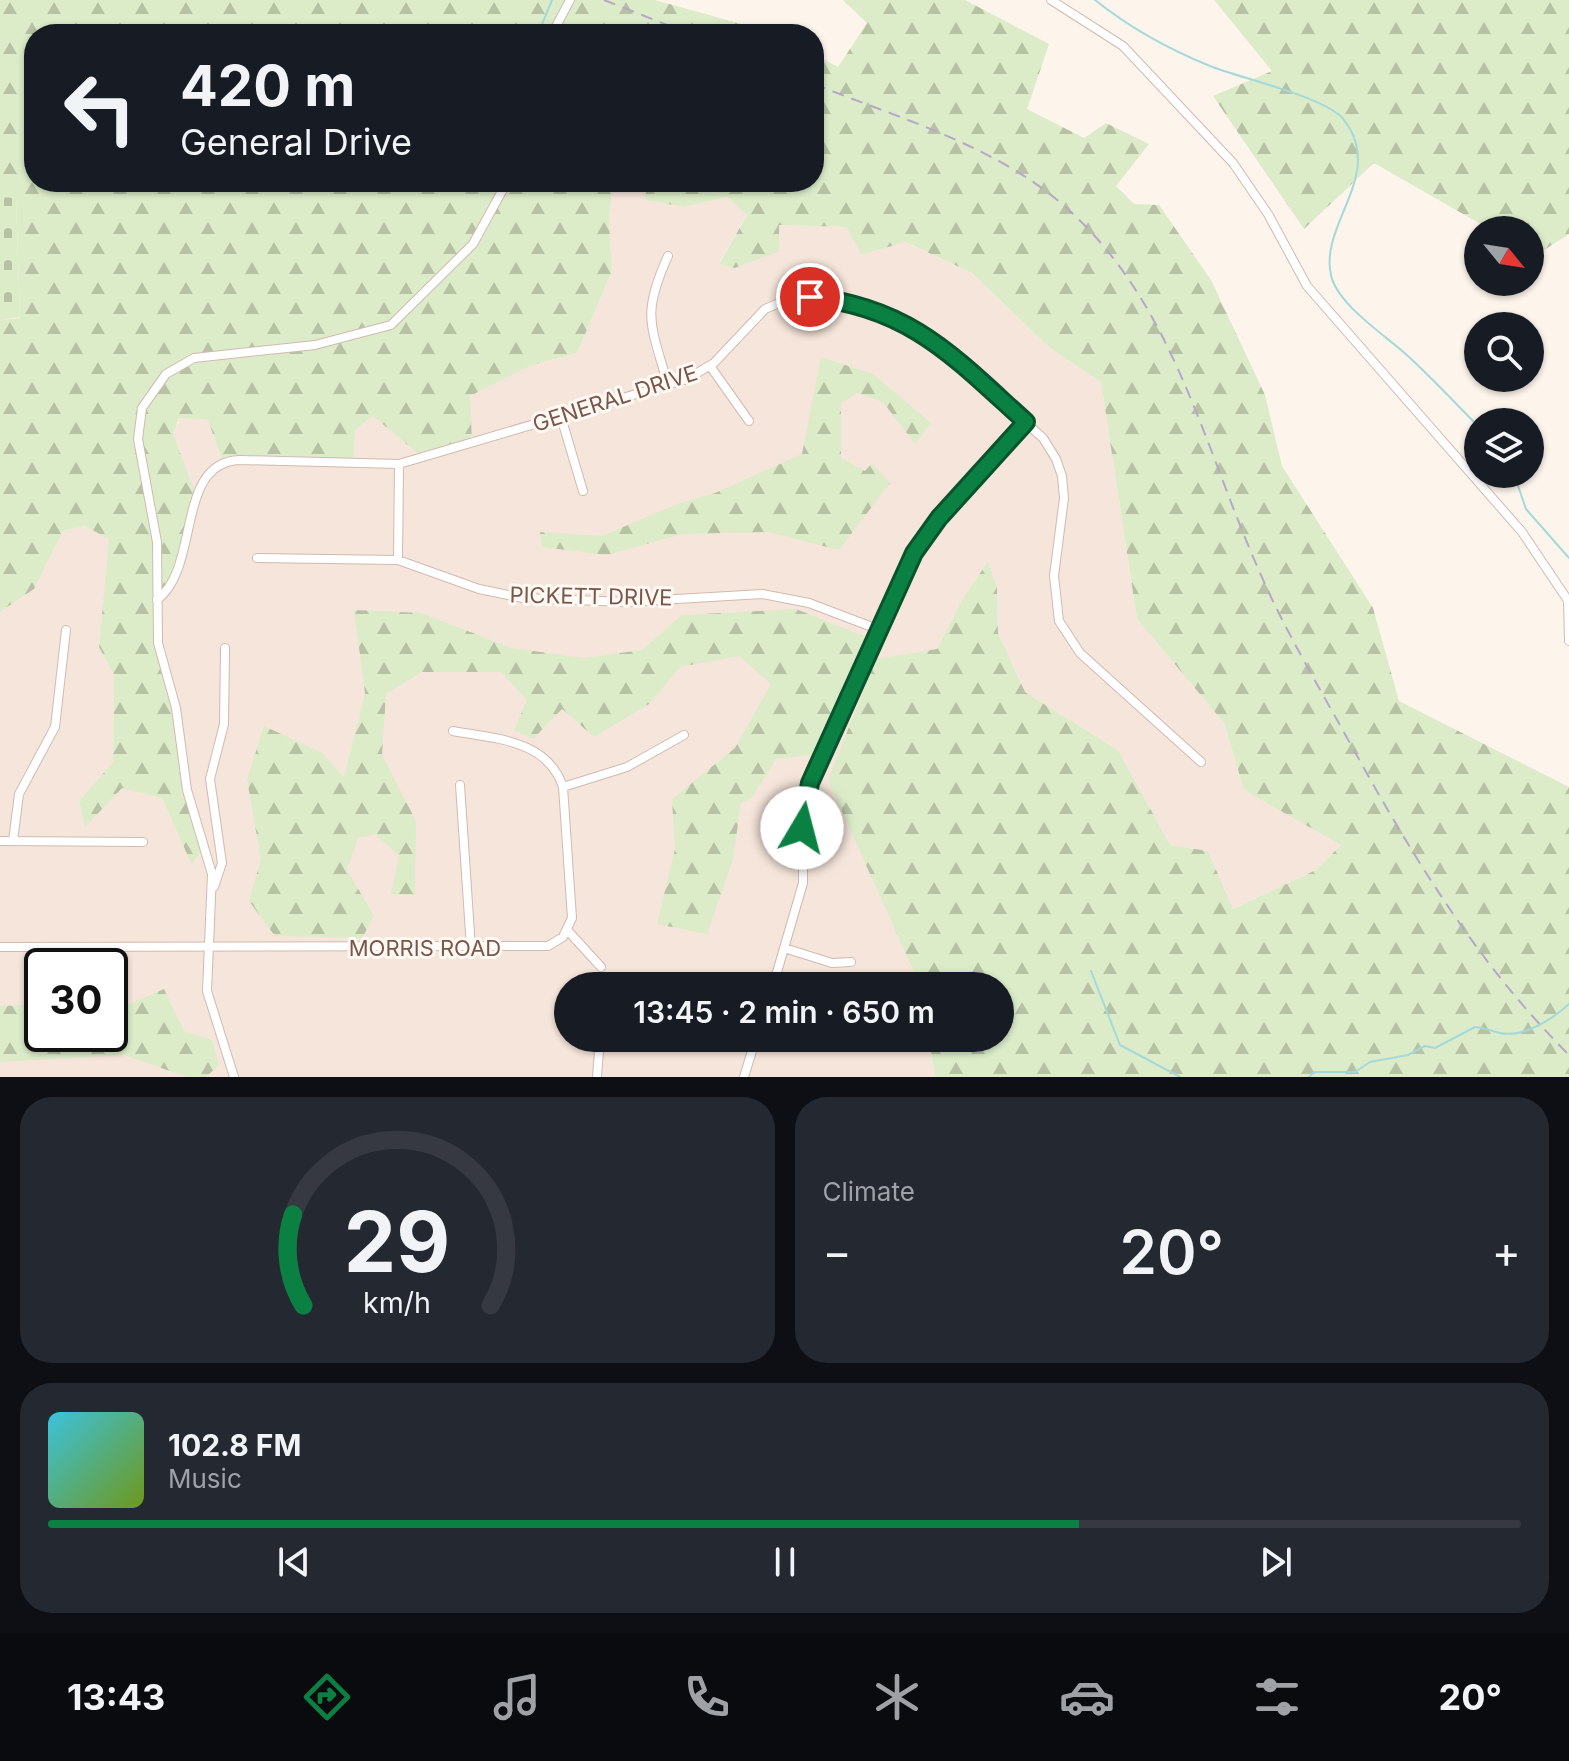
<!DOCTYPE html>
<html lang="en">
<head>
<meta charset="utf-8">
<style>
	:root { --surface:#171b24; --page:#242831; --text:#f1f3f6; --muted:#9ea1a6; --line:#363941; --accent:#0b8043 }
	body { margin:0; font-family:Inter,sans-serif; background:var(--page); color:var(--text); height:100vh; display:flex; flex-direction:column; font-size:30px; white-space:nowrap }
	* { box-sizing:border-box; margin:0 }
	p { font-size:26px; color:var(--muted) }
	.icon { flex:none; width:44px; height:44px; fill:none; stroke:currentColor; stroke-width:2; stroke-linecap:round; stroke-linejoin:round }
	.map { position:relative; height:1077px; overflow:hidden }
	.details { display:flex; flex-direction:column; gap:20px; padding:20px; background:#0d0f14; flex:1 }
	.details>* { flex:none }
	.guide { position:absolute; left:24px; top:24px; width:800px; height:168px; border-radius:32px; box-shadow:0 2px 6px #0004; background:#171b24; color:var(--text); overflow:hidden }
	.needle { width:52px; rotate:120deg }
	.tools { position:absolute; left:1464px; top:216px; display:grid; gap:16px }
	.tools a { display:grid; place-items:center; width:80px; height:80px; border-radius:50%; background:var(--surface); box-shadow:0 2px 6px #0004; font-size:40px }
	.speed { position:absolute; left:24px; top:948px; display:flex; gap:16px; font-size:40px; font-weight:700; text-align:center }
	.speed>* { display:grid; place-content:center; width:104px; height:104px; border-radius:50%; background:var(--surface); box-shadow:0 2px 6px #0004; line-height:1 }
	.speed .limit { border:4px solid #111; border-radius:12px; background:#fff; color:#111 }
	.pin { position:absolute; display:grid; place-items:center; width:68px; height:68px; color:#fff; margin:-34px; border:4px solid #fff; border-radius:50%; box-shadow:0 2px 8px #0007 }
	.me { position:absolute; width:88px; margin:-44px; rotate:8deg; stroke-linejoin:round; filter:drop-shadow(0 0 6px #0008) }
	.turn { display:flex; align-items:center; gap:28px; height:168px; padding:0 24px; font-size:36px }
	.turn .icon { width:104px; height:104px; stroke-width:2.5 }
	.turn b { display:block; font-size:56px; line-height:68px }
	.big { font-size:60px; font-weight:600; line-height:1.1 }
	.details .tile { flex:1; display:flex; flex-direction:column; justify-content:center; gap:12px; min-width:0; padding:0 28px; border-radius:32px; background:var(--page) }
	.details .dial { align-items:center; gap:0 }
	.dial svg { height:208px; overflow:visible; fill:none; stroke:var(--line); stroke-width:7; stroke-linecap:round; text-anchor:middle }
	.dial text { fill:var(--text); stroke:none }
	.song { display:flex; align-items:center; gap:24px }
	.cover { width:96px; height:96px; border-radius:12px; background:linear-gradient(135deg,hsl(190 70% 55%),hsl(80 70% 35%)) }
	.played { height:8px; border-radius:4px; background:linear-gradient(90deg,var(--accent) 70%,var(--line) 70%) }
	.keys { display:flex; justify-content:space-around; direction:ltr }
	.heat { display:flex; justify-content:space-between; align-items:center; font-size:44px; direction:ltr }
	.details .tiles { flex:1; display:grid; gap:20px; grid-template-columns:1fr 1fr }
	.tile:last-child { grid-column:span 2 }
	.trip { position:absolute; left:554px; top:972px; width:460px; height:80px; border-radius:40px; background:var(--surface); box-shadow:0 2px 6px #0004; font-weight:600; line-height:80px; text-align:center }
	.menu { display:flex; height:128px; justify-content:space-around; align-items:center; background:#090b0e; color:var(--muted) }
	.menu .icon { width:56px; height:56px }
	.menu .selected { color:var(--accent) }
	.menu b { font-size:36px; color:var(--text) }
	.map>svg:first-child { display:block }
</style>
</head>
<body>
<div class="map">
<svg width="1569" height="1077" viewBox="0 0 1569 1077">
	<defs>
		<pattern id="forest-firs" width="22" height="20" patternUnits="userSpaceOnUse" patternTransform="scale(2)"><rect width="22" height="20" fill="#dcecc9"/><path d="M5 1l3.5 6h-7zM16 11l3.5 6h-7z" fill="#b7c2a5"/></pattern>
		<pattern id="cemetery-stones" width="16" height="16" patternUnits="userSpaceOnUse" patternTransform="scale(2)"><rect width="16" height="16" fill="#dcecc9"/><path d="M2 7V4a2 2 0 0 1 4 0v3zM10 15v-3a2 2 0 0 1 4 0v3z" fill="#b7c2a5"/></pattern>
	</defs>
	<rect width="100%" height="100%" fill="#fdf4ec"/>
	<path fill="#f5e5da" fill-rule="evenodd" d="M613,182H647L646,200L684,207L727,197L747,214L719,263L779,225L848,227L861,255L904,242L972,273L1050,348L1101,382L1137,619L1224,723L1244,790L1342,844L1316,870L1233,909L1208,851L1170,845L1118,750L1025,692L998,633L997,587L988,563L964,596L937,649L828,779L920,986H568V1038H929L935,1077H0V612L34,589L63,531L85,526L110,539L99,647L114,675L113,763L79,801L85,826L122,787L162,798L192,864L187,790L158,643L173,434L180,418L208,420L223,462H354L355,430L373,416L422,457L470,396L532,365L577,353L612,271L609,221ZM42,966H110V1034H42Z"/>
	<path fill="url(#forest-firs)" d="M0,0H655L778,34H34V182H613L609,221L612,271L577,353L532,365L470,396L472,443L422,457L373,416L355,430L354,463L223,462L208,420L179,418L173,434L197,498L175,581L157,600V632L171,686L182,767L205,845L192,865L162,798L122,788L85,827L79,801L113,762L114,675L99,647L109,539L85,526L63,531L34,589L0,612V320L20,318L16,198L0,197Z
		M843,0H965L1049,44L1027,109L1084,138L1106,123L1149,144L1116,186L1134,204L1159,205L1211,280L1265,395L1282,466L1373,608L1399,701L1569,787V1077H935L929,1038H1000V986H920L828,780L876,659L937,649L964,596L988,562L997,587L998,633L1025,692L1118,750L1170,845L1208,851L1233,909L1316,870L1341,845L1244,790L1224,723L1137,619L1101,382L1050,348L972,273L905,242L861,255L847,227L779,225V251L735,268L719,264L747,215L727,197L684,207L645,200L647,182H814V54L838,67L867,23Z
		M1214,0H1569V234L1535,256L1530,253V230H1491L1374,163L1304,229L1213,96L1272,71Z
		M821,357L873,374L931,423L915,444L883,402L858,393L841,403V458L865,471L872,463L890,483L839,550L768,532L682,534L607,555L542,547L540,532L602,536L680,503L715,493L802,454Z
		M796,609L866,637L872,647L819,761L809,755L776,759L752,798L741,803L733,859L707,934L657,924L675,849L672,799L735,748L771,684L739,656L680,667L649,704L594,737L562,709L533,739L514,730L527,700L501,672H422L386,694L382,755L416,821L415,895L391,894L399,856L375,834L358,838L347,870L374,916L362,938L275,936L249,901L261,859L247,780L264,726L322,753L344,777L365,693L354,610L421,613L512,648L584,658L642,650L682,615Z
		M164,989L184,1031L212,1040L219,1065L206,1077H187L124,1055L0,1062V1006L42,1005V1034H110V1004H129Z"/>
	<path fill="url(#cemetery-stones)" d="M0,197L16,198L20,317L0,320Z"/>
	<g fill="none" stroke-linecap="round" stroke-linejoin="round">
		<path stroke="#a4d9da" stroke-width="2" d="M1095,0C1130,28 1168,49 1210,66C1239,78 1327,97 1344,120C1386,174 1319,224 1331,275C1337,305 1388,337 1409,357C1433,379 1455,403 1478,426
			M538,34L552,0
			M1514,474L1526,509L1569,558
			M1091,971L1120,1045L1180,1077
			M1309,1077L1314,1072H1355L1370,1062L1408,1055L1425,1046L1435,1048L1475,1027C1485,1028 1491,1031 1500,1033C1523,1038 1553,1019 1569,1004"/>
		<defs>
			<path id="minor" d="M1051,0L1123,46L1233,163L1268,214L1307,286L1522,532L1569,602
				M552,34L570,0
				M668,256C641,315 651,325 668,385
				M710,366L749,421
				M561,417L583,491
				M257,558L398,560L479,589L523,598L626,602L762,594L809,603L880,630
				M398,560L399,464
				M157,600C201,567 175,462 240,460L399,464L687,379L714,363L765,309L786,300L823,298L903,321L927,335L1043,438L1056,459L1062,476L1064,498L1054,576L1059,621L1080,653L1201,762
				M1568,601L1569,641
				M460,785L471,948
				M563,787L627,767L684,735
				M0,841L143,842
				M13,841L19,794L55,727L66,630
				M214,887L222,863L210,779L224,724L225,648
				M568,931L601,967
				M0,947L548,946L563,937L572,918L563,787C547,739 495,739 453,731
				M784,948L832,963L851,962
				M773,986L803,883V818L810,783L896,589L926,535L1026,422
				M234,1077L207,991L212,874L187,790L176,708L158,643L157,542L138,439L142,408L166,374L194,358L315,345L391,325L473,244L507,182
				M597,1077L600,1038
				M744,1077L756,1038"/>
		</defs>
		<use href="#minor" stroke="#d1bab0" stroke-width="10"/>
		<use href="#minor" stroke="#fff" stroke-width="8"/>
		<path stroke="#b5a8c9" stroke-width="2" stroke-dasharray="12 8" stroke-linecap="butt" d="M604,0L690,34
			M814,84C901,119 1001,147 1071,212C1173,306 1203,443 1257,566C1282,625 1315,680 1346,736C1410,852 1475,961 1569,1055"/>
	</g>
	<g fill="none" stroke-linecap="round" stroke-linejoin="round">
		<defs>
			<path id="route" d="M802,828L810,783L914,553L939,518L1026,422C956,359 911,307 810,297"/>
		</defs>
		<use href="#route" stroke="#07532c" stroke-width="20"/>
		<use href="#route" stroke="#0b8043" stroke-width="14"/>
	</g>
	<g text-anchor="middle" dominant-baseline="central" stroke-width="6" stroke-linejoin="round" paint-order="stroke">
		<g font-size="22" fill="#7a574d" stroke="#fff9f3">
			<text transform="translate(615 398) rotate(-18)">GENERAL DRIVE</text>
			<text transform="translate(591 596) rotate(1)">PICKETT DRIVE</text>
			<text x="425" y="948">MORRIS ROAD</text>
		</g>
	</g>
</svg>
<div class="tools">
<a><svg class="needle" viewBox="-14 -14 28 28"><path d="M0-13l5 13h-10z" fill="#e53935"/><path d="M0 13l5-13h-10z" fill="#9ea1a6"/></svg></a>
<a><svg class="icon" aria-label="search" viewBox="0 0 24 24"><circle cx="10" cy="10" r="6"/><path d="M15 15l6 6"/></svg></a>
<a><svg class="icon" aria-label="layers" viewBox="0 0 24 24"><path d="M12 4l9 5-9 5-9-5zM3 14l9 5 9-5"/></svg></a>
</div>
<div class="speed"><div class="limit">30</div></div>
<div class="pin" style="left:810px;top:297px;background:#d93025"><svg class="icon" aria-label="arrive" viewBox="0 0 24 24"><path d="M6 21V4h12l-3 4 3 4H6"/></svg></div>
<svg class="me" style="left:802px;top:828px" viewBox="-20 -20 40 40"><circle r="19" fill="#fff"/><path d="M0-13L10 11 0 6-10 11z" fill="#0b8043"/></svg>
<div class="trip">13:45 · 2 min · 650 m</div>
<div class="guide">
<div class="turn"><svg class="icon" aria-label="left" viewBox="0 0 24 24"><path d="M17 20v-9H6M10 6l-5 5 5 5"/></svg><div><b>420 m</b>General Drive</div></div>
</div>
</div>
<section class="details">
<div class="tiles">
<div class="tile dial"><svg viewBox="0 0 100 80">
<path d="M14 69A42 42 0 1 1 86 69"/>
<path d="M14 69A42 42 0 0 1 10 34" stroke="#0b8043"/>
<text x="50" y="56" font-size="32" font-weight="700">29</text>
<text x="50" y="72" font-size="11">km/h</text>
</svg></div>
<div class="tile"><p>Climate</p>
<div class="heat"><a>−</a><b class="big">20°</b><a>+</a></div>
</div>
<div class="tile">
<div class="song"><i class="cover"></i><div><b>102.8 FM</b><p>Music</p></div></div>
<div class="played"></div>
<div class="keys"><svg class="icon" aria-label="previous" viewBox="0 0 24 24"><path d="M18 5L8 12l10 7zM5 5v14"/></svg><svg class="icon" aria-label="pause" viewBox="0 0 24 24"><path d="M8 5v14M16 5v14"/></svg><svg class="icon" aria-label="next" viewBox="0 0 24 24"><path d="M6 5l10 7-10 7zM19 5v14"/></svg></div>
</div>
</div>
</section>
<nav class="menu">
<b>13:43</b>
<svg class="icon selected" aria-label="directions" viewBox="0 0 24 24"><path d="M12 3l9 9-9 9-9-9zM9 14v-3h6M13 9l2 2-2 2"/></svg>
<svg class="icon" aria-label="music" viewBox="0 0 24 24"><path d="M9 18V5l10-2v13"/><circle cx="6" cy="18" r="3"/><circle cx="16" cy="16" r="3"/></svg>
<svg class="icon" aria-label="phone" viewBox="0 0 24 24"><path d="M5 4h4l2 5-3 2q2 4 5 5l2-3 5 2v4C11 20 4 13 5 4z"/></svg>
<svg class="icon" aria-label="climate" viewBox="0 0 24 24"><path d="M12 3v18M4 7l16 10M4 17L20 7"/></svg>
<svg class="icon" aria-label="car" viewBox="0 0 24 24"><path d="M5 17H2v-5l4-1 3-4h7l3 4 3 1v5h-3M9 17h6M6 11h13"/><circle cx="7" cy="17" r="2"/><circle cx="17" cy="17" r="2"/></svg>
<svg class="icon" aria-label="filters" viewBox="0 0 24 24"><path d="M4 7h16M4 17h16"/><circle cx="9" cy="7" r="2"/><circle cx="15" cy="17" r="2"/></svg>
<b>20°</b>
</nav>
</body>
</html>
